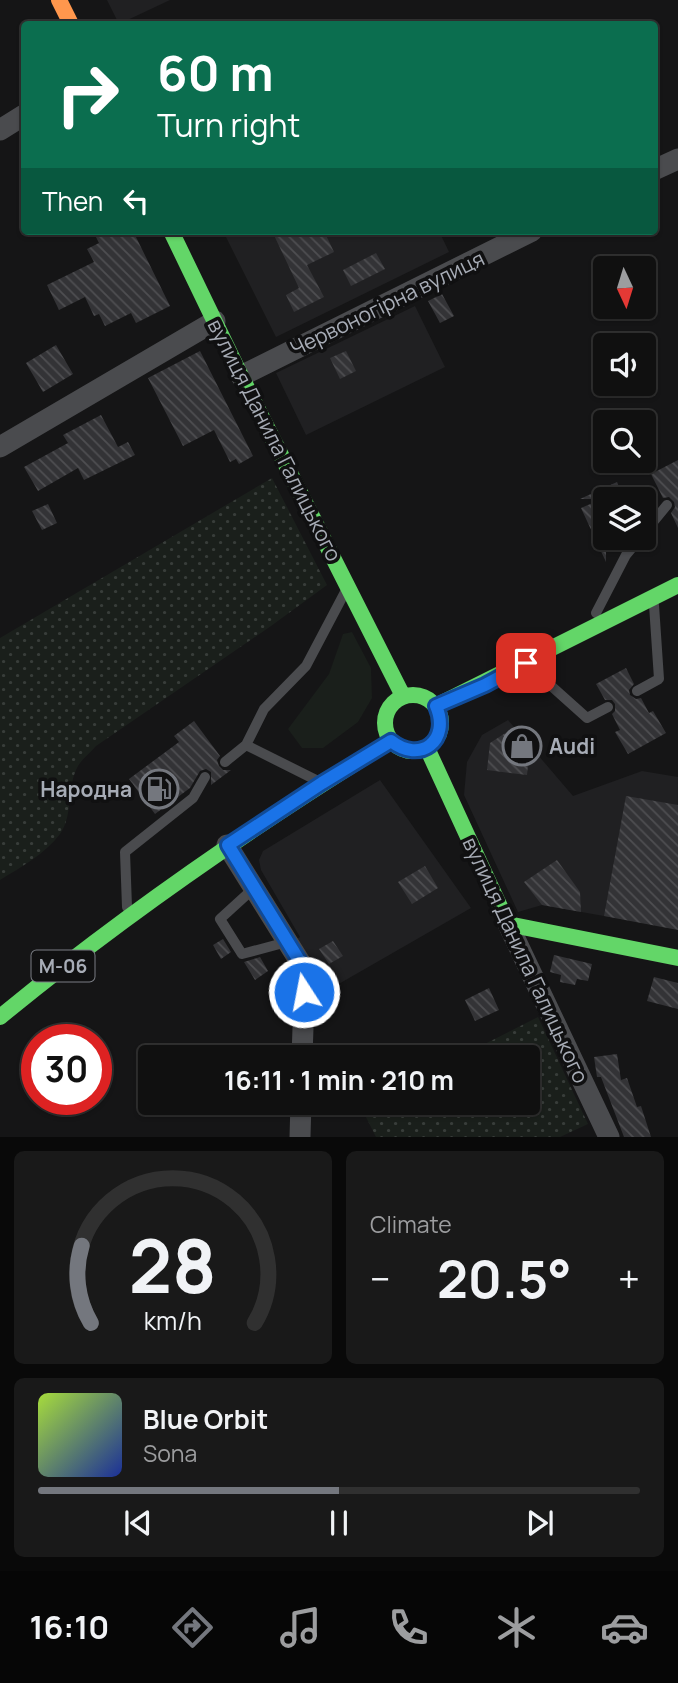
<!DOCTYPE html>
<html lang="en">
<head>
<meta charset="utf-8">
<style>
	:root { --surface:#101010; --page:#191919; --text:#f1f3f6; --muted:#9c9d9f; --line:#303030; --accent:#74777e }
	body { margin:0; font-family:Manrope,sans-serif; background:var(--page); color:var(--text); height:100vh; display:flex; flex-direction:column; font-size:26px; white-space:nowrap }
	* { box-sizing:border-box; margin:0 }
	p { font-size:23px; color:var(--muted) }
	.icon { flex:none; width:38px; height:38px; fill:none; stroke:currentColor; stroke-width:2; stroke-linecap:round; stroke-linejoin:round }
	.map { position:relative; height:1137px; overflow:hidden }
	.drawer { display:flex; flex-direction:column; gap:14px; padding:14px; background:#090909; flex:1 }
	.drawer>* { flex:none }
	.top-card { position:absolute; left:21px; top:21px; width:637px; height:214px; border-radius:7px; box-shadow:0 2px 5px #0004,0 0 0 2px var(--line); background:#0b6e4f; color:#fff; overflow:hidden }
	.needle { width:46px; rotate:176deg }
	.buttons { position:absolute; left:593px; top:256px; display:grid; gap:14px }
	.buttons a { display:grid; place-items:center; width:63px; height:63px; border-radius:7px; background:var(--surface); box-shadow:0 2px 5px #0004,0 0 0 2px var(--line); font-size:35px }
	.speed { position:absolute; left:21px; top:1024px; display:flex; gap:14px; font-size:35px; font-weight:700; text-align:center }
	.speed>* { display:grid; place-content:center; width:91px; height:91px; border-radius:50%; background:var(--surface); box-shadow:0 2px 5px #0004,0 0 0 2px var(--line); line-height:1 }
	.speed .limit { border:10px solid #d22; background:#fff; color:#111 }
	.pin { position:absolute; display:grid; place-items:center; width:60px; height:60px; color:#fff; margin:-30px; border-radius:14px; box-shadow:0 4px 10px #0006 }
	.me { position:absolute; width:77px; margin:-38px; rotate:349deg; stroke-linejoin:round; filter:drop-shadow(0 0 5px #0008) }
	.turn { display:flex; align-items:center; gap:24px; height:147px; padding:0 21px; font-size:32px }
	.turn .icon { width:91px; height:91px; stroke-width:2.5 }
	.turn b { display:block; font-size:49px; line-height:60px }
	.then { display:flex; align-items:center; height:66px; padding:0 21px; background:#0003; gap:14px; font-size:26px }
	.big { font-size:52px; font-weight:700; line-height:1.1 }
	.drawer .tile { flex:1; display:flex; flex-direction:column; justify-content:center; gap:10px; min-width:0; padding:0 24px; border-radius:10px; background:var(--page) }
	.drawer .dial { align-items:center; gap:0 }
	.dial svg { height:182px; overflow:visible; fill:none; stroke:var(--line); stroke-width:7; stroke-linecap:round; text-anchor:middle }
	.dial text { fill:var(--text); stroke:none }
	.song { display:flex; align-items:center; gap:21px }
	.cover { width:84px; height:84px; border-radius:10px; background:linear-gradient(135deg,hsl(80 70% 55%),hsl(230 70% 35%)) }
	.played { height:7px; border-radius:4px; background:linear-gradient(90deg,var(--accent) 50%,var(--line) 50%) }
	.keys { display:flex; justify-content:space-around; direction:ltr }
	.heat { display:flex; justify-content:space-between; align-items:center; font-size:38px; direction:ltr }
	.drawer .tiles { flex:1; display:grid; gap:14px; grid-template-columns:1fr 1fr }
	.tile:last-child { grid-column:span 2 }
	.trip { position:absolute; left:138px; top:1045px; width:402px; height:70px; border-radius:7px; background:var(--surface); box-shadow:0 2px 5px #0004,0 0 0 2px var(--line); font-weight:700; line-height:70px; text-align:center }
	.tab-bar { display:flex; height:112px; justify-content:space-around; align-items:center; background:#060606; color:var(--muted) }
	.tab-bar .icon { width:49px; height:49px }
	.tab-bar .active { color:var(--accent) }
	.tab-bar b { font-size:32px; color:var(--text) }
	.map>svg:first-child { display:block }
</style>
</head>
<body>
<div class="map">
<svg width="678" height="1137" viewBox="0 0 678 1137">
	<defs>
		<pattern id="garden-dots" width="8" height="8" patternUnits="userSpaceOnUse" patternTransform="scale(1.75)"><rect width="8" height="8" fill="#1a1f1b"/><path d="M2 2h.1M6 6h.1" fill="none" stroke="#383d3a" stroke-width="1.8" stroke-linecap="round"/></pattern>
		<pattern id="building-back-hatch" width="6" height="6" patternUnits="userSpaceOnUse" patternTransform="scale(1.75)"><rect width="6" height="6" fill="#333336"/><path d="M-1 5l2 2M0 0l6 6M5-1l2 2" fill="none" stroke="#4e4e51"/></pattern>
	</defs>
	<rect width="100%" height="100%" fill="#151516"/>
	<path fill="#202022" d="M107,0H170L119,24Z
		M223,231H439L449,252L276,337Z
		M415,306L445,367L306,435L276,373Z
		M508,720L573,796L642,771L678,777L677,929L542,905L518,912L464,795L467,762L482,735Z
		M380,780L471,908L323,993L292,942L300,937L261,870L259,860L263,851Z"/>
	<path fill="#1a1f1b" d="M352,632L371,668L372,698L358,722L323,748H302L288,729L329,674L343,634Z"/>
	<path fill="url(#garden-dots)" d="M272,478L327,585L271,626L96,746C91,752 82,759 78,766C66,787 74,814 60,834C45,854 21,867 0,880V638Z
		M538,1017L588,1124L560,1137H376L363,1111L380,1103L528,1102V1057H459Z"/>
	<path fill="url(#building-back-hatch)" d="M93,231H133L170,306L136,323L131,313L105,326L99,314L94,316L85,297L59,310L47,285L94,262L87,249L99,243Z
		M272,231H324L334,252L307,265L324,297L294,312L286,295L299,288Z
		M376,253L385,269L351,286L343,270Z
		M442,294L454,316L440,323L428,301Z
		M56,345L73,374L43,392L26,363Z
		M200,351L253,456L239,464L236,459L230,462L214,430L183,446L148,378Z
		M346,351L356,371L340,379L330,358Z
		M101,415L118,447L128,442L135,455L84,480L78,468L38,491L24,467L68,443L63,435Z
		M678,460V528L671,513L675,507L674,502L669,497L663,498L651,474Z
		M617,482L624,499H606V562L581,508L602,499H580Z
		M48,504L57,523L42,530L32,511Z
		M626,668L634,684L629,690L630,695L636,699L641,698L649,713L653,711L666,733L628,754L615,732L620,730L612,714L615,711V704L612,700H605L596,684Z
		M194,721L220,756L217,760L219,766L223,770H231L211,785V772L206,769L200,771L190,788L155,814L129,779L179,742L174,736Z
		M510,730L530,746L527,775L487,770L490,743Z
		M626,796L678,805V930L604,916Z
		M557,860L580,892L581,912L542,905L524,882Z
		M425,866L438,888L412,904L398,882Z
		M223,939L231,952L221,959L213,945Z
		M333,941L343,956L329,964L319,949Z
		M554,955L592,964L588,981L577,979L575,985L560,982L561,975L550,972Z
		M260,957L268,971L255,980L244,962Z
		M654,977L678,983V1009L647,1001Z
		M489,988L499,1010L475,1021L465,1000Z
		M617,1054L621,1080L627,1078L637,1107L641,1106L651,1137H624L601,1077H597L594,1057Z"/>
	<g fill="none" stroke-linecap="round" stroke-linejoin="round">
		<path stroke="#4a4b4e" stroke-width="10" d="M644,533L667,505
			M596,613L626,555L641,537
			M530,667L587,718L608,707
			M637,691L659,679L654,605
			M246,745L264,709L306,666L345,592
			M225,762L246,745L316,780
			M254,888L220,919L242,954L287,942
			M127,907L125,852L193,798L205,777"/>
		<path stroke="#4a4b4e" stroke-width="21" d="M0,130L24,115
			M654,170L678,159
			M241,376L532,231
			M0,447L215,321
			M227,845L305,970L302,1057
			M508,924L609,1137
			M300,1137L301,1102"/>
		<path stroke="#63d668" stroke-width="16" d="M171,231L241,376L403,696
			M385 723a28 28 0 1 1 56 0a28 28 0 1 1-56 0Z
			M436,706L678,585
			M427,748L508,924L678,958
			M0,1017C124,915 255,825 391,741"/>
		<path stroke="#ff974d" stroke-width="16" d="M59,0L71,24"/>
	</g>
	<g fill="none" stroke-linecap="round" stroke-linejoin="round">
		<defs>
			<path id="route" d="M304,992L305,970L228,845L322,783L391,741C420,764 451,741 436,706L485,685L526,663"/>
		</defs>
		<use href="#route" stroke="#114b97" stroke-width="18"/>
		<use href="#route" stroke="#1a73e8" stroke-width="12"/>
	</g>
	<defs>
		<symbol id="shop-ring" viewBox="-11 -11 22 22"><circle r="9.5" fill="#101011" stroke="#74777e" stroke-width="1.5"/><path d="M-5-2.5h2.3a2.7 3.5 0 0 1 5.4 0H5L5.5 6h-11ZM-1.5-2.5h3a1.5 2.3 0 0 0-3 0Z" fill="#74777e"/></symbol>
		<symbol id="fuel-ring" viewBox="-11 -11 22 22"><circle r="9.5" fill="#101011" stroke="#74777e" stroke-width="1.5"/><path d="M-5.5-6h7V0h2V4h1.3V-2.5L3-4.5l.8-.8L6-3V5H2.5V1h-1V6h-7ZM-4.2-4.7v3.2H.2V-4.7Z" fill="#74777e"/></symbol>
	</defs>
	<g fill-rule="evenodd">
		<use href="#shop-ring" x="500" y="724" width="44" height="44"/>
		<use href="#fuel-ring" x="137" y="767" width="44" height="44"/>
	</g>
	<g text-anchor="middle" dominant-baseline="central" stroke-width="7" stroke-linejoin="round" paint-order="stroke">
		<rect fill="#101011" stroke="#7a7d84" stroke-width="2" x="31.5" y="950.5" width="63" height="31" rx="5"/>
		<g font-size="19" font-weight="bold" fill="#a7acb6">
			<text x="63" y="966">М-06</text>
		</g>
		<g font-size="21" fill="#a7acb6" stroke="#101011">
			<text transform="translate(387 303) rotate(-26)">Червоногірна вулиця</text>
			<text transform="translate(275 440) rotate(63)">вулиця Данила Галицького</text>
			<text transform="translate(526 960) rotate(65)">вулиця Данила Галицького</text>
		</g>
		<g font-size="21" font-weight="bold" fill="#a7acb6" stroke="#101011" text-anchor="start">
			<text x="549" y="746">Audi</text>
			<text x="132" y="789" text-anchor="end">Народна</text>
		</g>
	</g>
</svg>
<div class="buttons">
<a><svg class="needle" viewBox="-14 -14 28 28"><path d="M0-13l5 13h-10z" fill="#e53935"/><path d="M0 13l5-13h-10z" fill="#9c9d9f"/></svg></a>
<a><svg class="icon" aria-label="sound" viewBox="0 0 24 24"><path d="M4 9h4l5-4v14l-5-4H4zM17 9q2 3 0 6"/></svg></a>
<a><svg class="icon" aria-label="search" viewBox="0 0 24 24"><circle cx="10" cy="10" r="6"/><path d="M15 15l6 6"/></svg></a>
<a><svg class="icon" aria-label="layers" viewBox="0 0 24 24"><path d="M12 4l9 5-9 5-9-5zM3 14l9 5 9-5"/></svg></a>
</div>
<div class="speed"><div class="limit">30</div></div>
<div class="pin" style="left:526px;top:663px;background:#d93025"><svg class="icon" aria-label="arrive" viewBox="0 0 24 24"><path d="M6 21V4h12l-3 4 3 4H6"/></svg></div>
<svg class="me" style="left:304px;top:992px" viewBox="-20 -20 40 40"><circle r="17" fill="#1a73e8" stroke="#fff" stroke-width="3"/><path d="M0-11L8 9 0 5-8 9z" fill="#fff"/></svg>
<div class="trip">16:11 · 1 min · 210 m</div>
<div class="top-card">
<div class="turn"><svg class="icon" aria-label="right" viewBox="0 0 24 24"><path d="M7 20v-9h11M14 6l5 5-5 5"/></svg><div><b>60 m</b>Turn right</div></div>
<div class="then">Then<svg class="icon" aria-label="left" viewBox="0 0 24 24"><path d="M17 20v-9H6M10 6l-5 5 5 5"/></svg></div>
</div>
</div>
<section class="drawer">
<div class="tiles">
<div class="tile dial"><svg viewBox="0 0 100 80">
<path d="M14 69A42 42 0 1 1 86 69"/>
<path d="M14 69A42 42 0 0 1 10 35" stroke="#74777e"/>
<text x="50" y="56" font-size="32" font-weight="700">28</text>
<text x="50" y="72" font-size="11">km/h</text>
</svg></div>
<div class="tile"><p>Climate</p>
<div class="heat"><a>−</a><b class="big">20.5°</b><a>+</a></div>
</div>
<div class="tile">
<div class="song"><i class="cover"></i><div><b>Blue Orbit</b><p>Sona</p></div></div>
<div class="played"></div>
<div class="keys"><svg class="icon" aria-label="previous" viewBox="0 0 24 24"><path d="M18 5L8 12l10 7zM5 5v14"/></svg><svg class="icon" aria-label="pause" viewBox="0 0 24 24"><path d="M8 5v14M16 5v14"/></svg><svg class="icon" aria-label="next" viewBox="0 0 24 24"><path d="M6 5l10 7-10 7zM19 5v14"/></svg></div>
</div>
</div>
</section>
<nav class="tab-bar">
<b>16:10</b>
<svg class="icon active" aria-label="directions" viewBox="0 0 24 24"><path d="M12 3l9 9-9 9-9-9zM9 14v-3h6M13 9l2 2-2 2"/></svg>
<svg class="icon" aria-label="music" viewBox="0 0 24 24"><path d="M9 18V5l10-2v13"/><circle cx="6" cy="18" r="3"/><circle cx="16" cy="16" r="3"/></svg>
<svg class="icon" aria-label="phone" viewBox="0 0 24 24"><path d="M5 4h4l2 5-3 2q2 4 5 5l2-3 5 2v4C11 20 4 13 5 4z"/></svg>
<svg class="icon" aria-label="climate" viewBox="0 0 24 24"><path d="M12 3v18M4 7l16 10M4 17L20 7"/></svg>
<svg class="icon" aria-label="car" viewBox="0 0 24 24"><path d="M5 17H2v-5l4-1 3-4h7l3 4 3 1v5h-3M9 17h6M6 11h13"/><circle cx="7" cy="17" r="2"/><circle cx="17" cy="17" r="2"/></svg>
</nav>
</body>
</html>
